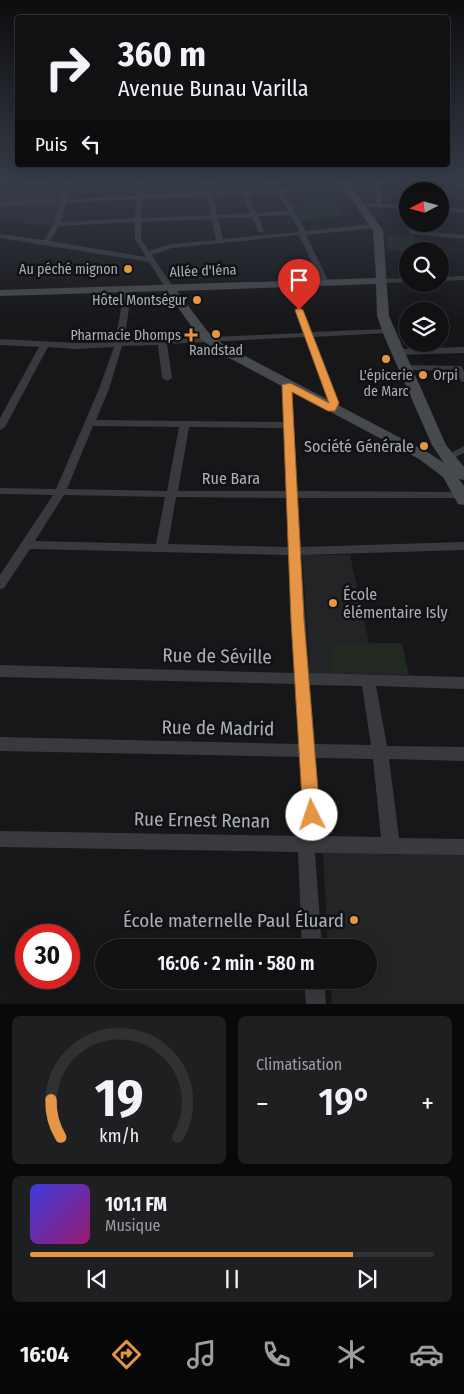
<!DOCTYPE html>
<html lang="fr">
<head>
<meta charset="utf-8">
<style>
	:root { --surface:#111113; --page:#1e1f21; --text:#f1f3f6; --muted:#9c9da0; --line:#303133; --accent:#e59543 }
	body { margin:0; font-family:"Fira Sans Condensed",sans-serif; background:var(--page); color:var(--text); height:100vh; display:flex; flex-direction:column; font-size:19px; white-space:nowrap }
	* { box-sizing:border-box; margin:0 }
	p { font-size:16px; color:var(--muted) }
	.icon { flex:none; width:28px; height:28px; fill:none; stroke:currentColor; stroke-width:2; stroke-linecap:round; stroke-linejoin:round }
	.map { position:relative; height:1004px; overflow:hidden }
	.details { display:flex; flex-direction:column; gap:12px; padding:12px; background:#09090a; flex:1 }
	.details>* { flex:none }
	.hud { position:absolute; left:15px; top:15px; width:435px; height:152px; border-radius:5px; box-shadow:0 5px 20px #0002,0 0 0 1px var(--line); background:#111113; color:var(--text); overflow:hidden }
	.needle { width:32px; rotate:264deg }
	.buttons { position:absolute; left:399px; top:182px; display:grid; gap:10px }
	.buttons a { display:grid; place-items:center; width:50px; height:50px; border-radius:50%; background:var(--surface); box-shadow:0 5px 20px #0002,0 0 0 1px var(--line); font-size:25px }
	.speed { position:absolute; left:15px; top:924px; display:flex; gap:10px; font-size:25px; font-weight:700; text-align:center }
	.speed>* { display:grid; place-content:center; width:65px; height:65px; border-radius:50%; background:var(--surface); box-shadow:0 5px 20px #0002,0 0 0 1px var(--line); line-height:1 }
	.speed .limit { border:8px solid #d22; background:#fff; color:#111 }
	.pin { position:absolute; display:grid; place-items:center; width:42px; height:42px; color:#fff; margin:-51px -21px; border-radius:50% 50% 50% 0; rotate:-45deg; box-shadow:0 0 5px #0007 }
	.pin .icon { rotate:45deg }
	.me { position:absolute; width:55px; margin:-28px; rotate:356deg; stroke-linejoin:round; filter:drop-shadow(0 0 4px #0008) }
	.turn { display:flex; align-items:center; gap:18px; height:105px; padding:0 20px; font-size:22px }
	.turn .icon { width:65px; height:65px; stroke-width:2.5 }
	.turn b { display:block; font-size:35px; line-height:42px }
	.then { display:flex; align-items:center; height:48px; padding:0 20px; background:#0003; gap:10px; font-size:19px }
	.big { font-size:38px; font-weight:600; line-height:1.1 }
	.details .widget { flex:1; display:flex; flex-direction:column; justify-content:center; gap:8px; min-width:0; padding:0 18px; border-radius:8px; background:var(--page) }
	.details .dial { align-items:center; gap:0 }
	.dial svg { height:130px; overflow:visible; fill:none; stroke:var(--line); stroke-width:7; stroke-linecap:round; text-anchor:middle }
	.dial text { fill:var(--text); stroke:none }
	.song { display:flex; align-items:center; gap:15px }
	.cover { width:60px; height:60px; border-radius:8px; background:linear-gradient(135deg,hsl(240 70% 55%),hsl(320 70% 35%)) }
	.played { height:5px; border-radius:2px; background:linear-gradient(90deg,var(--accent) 80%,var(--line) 80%) }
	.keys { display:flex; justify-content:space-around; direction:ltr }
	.heat { display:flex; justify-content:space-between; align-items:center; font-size:28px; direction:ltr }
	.details .tiles { flex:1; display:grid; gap:12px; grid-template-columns:1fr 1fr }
	.widget:last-child { grid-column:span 2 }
	.trip { position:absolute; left:95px; top:939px; width:282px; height:50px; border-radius:25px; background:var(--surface); box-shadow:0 5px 20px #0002,0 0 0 1px var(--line); font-weight:600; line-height:50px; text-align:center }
	.menu { display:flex; height:80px; justify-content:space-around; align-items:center; background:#070708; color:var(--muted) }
	.menu .icon { width:35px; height:35px }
	.menu .selected { color:var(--accent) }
	.menu b { font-size:22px; color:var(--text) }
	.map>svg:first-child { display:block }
</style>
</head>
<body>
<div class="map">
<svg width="464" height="1004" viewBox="0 0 464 1004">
	<rect width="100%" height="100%" fill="#171719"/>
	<path fill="#232426" d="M209,181H271L273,184L226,185L228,189L212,190Z
		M66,189L62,200L0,203V192Z
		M62,202L53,227L0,220V204Z
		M302,555H350L369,643H402L409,675L308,674L309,654Z
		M323,853L464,855V1004H332L330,980H369V948L328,947Z"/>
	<path fill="#212921" d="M333,202L343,215L297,221L289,205Z
		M387,235L414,236L416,239L433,241L432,251L407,252L388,249Z
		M401,644L408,674L332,672L329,645Z"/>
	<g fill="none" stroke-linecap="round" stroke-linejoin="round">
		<path fill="#383a3e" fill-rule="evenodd" d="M0,181H51L48,183L0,185Z
			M66,181H72L67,199L136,196V181H142V195L207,192L204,181H210L212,192L275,189L270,181H276L280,189L347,185L349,188L282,192L305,229V231L375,224L378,226L375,228L306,235L329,282L328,284L321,282L299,235L172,248L152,255L173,287L169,289H166L149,262L0,238V234L44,240L54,224L60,203L0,206V202L61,199ZM277,192L288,211L256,213L248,194ZM242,194L250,213L217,215L213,195ZM207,196L211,215L141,218L142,199ZM136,199L135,218L61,222L66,203ZM290,215L299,229L298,232L223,239L218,218L252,217L258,231L261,233L264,231L258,216ZM212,219L216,240L171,244L149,251L141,239V222ZM135,222V239L146,257L50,241L59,226Z
			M374,181H380L382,204L408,205V209L359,206V204L361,203L376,204Z
			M419,181H425L420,191H414Z
			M445,181H451L443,205L440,207V196Z
			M440,207L464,209V213L440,211Z
			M409,224H415V231L464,235V239L410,234Z
			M464,276V280L440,281V277Z
			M408,278V282L381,283L377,281L381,279Z
			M125,287L132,289L124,341L303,333L295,310L299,308L303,310L311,332L388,329L392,331L388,333L313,337L339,403L335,411L332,412L327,409L329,403L305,337L167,344L172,378L167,381L162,378L158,345L122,346L109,389L96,420L284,422L282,385L287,382L292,385L297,491L464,492V498H298L301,547L464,542V550L301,555L309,673L464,677V689L376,686L387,746L464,747V761L389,759L399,838L464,839V855L315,853L322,948H302L298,852L0,847V831L305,836L300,757L0,751V737L299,744L295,684L0,677V665L295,673L289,555L30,549L4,588L0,589V575L53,495L0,494V488L56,489L99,389L114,347L77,349L48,347L5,427L0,430V418L39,347L0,345V339L77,343L115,342ZM93,426L179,427L167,491L67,489ZM189,427L284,428L286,491H178ZM64,495L165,497L156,544L35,541ZM176,497L287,498L289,547L168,544ZM310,685L362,686L371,745L315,744ZM316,758L373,759L381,837L322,836Z
			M464,347V353L397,355L393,352L397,349Z
			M404,365L461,366L464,371V382L461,381L455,371L401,370L400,368Z
			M464,446V453L447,461L442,458Z
			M304,980H324L326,1004H306Z"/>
		<path fill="#46494d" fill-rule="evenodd" d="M339,181H347L383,230L389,316L446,445L464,467V480L459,479L464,486V505L458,504L443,477L419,459L216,351L200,338L166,291L0,296V290L376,278L373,230ZM376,284L377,316L384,336L432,445L444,463L429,453L224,345L208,332L177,291Z"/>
	</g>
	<linearGradient id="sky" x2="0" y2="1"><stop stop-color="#0d0d0e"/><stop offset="0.56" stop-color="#363c49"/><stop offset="1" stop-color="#363c49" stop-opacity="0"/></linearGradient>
	<rect width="464" height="321" fill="url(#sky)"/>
	<path fill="#e59543" stroke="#95612c" d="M299,308L303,310L339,403L335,411H328L292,392L304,620L320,815L318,820L312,823L306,820L303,815L291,620L282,385L290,383L329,403L295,310Z"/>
	<g fill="#e59543" stroke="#121214" stroke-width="2">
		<circle cx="128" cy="269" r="5"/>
		<circle cx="197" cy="300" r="5"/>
		<circle cx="216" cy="334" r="5"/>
		<path d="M188.5 327.5h5v5h5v5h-5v5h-5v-5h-5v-5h5z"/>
		<circle cx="386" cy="359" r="5"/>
		<circle cx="423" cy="375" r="5"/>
		<circle cx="424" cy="446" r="5"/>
		<circle cx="333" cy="603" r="5"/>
		<circle cx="354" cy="920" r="5"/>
	</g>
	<g text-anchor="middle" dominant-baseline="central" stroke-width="5" stroke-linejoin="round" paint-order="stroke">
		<g font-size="14" fill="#aab0b8" stroke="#121214" text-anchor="end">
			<text x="118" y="269">Au péché mignon</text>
			<text x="187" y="300">Hôtel Montségur</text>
			<text x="181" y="335">Pharmacie Dhomps</text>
			<text x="216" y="350" text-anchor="middle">Randstad</text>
			<text x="386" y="375" text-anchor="middle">L'épicerie<tspan x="386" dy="16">de Marc</tspan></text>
			<text x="433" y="375" text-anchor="start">Orpi</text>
		</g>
		<g font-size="14" fill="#aab0b8" stroke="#121214">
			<text transform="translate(203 271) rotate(-2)">Allée d'Iéna</text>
		</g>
		<g font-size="16" fill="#aab0b8" stroke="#121214" text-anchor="end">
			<text x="414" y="446">Société Générale</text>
			<text x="343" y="594" text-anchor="start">École<tspan x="343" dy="18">élémentaire Isly</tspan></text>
		</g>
		<g font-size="16" fill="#aab0b8" stroke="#121214">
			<text x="231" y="478">Rue Bara</text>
		</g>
		<g font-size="19" fill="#aab0b8" stroke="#121214">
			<text transform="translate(217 656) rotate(1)">Rue de Séville</text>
			<text transform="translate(218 728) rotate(1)">Rue de Madrid</text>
			<text transform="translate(202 820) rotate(1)">Rue Ernest Renan</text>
		</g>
		<g font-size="19" fill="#aab0b8" stroke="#121214" text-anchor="end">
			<text x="344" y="920">École maternelle Paul Éluard</text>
		</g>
	</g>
</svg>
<div class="buttons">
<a><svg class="needle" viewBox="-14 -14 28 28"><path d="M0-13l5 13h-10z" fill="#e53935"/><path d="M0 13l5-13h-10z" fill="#9c9da0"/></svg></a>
<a><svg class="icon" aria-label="search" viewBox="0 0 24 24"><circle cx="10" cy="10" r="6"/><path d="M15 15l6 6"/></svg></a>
<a><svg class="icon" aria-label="layers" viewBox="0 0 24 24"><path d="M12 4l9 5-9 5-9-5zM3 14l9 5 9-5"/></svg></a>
</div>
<div class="speed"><div class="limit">30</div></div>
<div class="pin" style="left:299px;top:310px;background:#d93025"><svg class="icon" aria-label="arrive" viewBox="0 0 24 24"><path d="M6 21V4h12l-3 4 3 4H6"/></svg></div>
<svg class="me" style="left:312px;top:815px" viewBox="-20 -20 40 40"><circle r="19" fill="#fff"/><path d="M0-13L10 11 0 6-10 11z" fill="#e59543"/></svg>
<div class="trip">16:06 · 2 min · 580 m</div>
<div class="hud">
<div class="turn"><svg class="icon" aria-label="right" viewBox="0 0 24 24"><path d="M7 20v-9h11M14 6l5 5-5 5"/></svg><div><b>360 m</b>Avenue Bunau Varilla</div></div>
<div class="then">Puis<svg class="icon" aria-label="left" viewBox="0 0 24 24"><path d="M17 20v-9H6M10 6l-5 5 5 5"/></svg></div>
</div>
</div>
<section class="details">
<div class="tiles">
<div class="widget dial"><svg viewBox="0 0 100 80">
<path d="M14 69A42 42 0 1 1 86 69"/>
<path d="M14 69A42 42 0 0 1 8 46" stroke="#e59543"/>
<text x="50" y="56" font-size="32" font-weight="700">19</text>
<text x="50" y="72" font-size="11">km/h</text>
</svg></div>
<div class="widget"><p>Climatisation</p>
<div class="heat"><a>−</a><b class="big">19°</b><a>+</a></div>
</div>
<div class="widget">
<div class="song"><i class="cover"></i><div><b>101.1 FM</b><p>Musique</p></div></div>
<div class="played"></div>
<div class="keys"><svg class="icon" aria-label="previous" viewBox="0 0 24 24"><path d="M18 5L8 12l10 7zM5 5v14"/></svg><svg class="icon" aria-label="pause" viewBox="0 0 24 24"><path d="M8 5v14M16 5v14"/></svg><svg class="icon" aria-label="next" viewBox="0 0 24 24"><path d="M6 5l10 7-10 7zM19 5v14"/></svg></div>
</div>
</div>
</section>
<nav class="menu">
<b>16:04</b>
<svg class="icon selected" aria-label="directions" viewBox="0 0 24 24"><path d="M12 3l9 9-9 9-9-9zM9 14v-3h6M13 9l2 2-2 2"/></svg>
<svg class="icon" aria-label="music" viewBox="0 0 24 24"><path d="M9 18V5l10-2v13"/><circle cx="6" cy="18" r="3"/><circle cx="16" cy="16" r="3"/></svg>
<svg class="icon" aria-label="phone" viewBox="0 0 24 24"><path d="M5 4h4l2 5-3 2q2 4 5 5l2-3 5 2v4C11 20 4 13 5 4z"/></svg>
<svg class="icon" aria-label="climate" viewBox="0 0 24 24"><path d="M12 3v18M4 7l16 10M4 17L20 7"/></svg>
<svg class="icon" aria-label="car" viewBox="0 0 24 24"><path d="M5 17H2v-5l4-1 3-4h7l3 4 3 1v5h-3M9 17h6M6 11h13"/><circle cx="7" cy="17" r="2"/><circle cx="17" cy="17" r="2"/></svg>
</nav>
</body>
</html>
